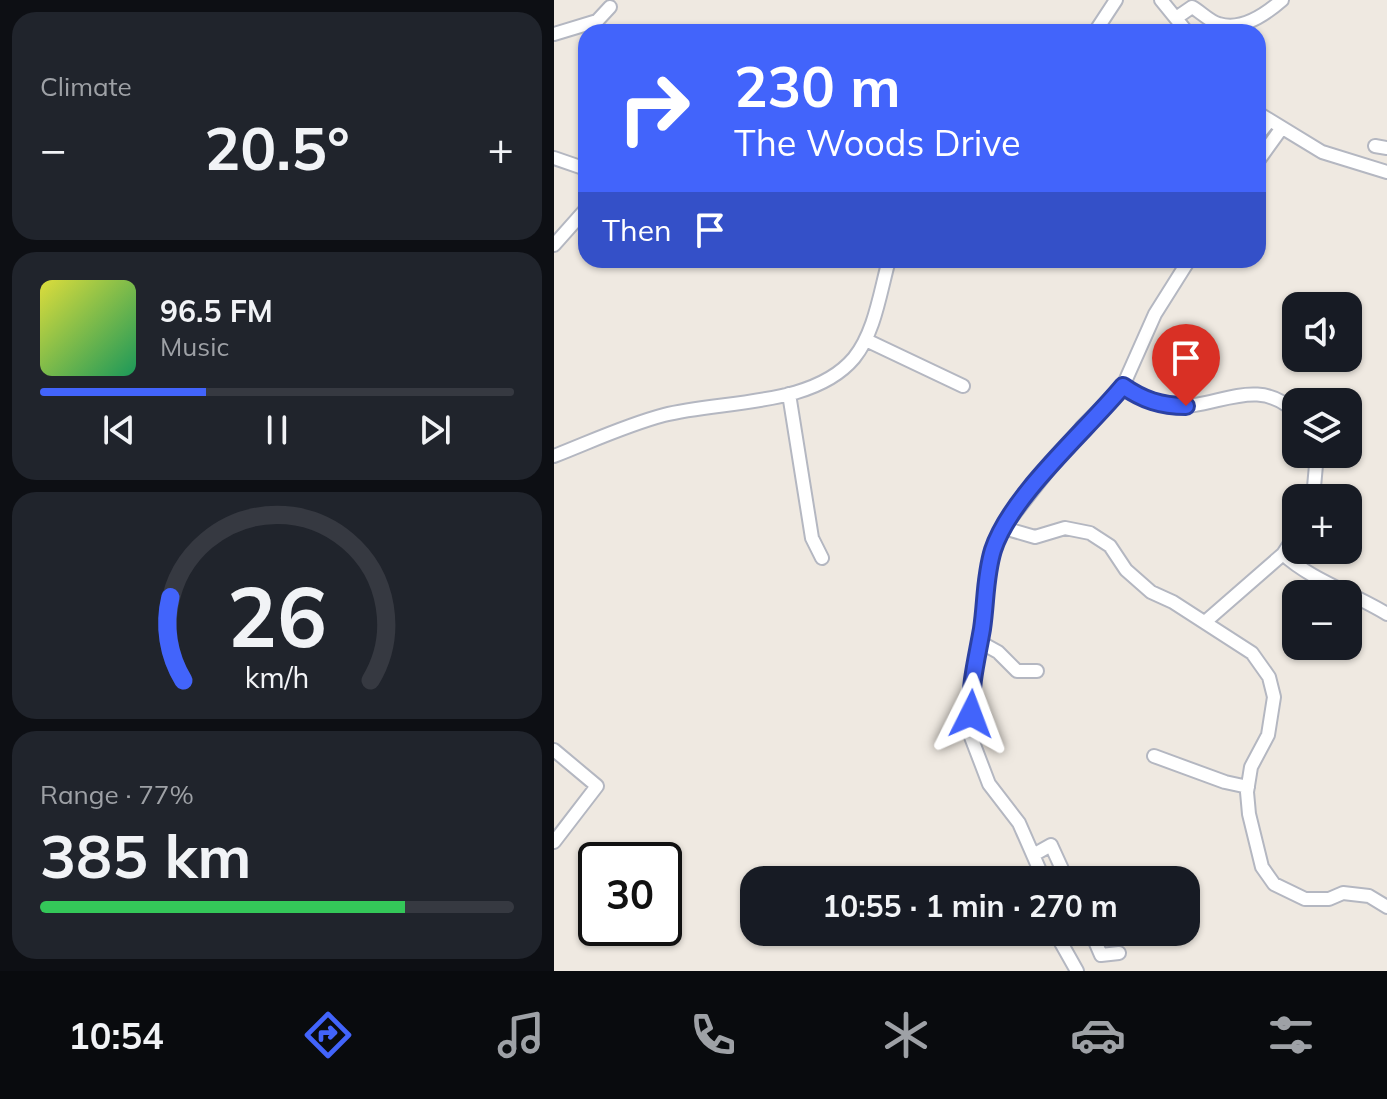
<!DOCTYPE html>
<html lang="en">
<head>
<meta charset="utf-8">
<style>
	:root { --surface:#171b24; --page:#20242c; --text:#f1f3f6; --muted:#9ea1a6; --line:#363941; --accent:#4264fb }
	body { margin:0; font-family:Mulish,sans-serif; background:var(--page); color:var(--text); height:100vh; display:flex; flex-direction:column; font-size:30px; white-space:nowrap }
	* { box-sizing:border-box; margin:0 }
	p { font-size:26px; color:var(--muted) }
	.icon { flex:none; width:44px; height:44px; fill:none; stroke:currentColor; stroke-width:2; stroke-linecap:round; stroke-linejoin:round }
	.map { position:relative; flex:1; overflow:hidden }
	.drawer { display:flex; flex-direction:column; gap:12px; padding:12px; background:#0d0f14; width:554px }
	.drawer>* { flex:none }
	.top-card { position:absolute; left:24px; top:24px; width:688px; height:244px; border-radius:24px; box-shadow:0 2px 6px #0004; background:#4264fb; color:#fff; overflow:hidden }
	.controls { position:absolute; left:728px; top:292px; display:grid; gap:16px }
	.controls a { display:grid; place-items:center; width:80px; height:80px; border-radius:16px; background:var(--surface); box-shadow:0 2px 6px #0004; font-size:40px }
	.speed { position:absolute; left:24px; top:842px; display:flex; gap:16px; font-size:40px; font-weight:700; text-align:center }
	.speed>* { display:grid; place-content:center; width:104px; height:104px; border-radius:50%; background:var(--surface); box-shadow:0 2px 6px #0004; line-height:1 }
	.speed .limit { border:4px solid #111; border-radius:12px; background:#fff; color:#111 }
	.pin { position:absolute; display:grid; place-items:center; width:68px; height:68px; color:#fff; margin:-82px -34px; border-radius:50% 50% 50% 0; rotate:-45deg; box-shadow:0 0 8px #0007 }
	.pin .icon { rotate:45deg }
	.me { position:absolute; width:88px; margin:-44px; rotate:3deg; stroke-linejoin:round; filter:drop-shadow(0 0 6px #0008) }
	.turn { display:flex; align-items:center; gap:28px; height:168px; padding:0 24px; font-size:36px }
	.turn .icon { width:104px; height:104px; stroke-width:2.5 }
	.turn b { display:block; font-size:56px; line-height:68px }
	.then { display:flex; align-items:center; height:76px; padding:0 24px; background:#0003; gap:16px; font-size:30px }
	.big { font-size:60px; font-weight:700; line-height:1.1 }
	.drawer .tile { flex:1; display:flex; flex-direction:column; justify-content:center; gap:12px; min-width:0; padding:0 28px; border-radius:24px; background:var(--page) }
	.drawer .dial { align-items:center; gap:0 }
	.dial svg { height:208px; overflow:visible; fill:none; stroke:var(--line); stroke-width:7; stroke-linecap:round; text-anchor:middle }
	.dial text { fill:var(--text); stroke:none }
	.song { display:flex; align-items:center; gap:24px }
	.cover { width:96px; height:96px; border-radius:12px; background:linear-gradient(135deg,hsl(60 70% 55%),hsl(150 70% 35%)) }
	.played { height:8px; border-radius:4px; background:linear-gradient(90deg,var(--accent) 35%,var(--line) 35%) }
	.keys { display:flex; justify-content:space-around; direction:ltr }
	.heat { display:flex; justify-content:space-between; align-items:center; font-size:44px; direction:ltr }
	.charge { height:12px; border-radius:6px; background:linear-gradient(90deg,#34c759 77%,var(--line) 0) }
	.trip { position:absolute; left:186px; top:866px; width:460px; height:80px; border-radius:24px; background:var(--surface); box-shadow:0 2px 6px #0004; font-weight:700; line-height:80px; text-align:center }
	.tabs { display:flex; height:128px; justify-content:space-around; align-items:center; background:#090b0e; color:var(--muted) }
	.tabs .icon { width:56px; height:56px }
	.tabs .on { color:var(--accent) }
	.tabs b { font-size:36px; color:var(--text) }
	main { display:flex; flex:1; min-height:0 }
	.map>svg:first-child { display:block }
</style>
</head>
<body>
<main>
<section class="drawer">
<div class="tile"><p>Climate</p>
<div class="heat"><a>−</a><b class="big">20.5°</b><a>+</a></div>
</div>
<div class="tile">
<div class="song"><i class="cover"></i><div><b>96.5 FM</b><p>Music</p></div></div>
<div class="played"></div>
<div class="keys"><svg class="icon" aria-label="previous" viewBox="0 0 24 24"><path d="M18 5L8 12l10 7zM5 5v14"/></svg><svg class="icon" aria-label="pause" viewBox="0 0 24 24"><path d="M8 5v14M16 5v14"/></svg><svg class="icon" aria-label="next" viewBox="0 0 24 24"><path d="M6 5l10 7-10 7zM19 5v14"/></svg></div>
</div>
<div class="tile dial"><svg viewBox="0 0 100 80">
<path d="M14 69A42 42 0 1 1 86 69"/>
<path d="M14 69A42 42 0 0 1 9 37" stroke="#4264fb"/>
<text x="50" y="56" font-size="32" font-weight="700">26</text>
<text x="50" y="72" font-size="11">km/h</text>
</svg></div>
<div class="tile"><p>Range · 77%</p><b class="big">385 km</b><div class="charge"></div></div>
</section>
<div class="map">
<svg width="833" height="971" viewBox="0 0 833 971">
	<rect width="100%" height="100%" fill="#efe9e1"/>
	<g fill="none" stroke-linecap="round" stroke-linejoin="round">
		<defs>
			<path id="minor" d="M607,0L633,32
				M622,18L638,7C647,12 656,22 665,24C687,31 712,14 728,0
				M541,32L562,0
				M0,34L43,21L56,7
				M704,113L768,152L833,172
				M704,135L715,121
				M821,146L833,148
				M0,158L32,169
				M704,161L727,129
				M0,245L32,209
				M312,340L409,386
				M569,386C583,396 597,404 615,406C661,411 702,373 742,413
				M235,394L258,538L268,558
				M0,456C36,442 72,425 110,415C169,400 259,407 300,358C321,332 326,292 335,260
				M759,498L763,454
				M450,528L481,537L511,528L536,533L556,546L572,570L597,592L619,602L698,653L715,677L720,697L714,735L697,767L693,792L695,814L708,867L720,884L751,899H775L789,893L815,896L833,907
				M729,554C757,580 799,593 833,614
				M651,622L729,554L742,534
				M424,641L444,652L463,671H483
				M0,750L43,786L0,842
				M600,756L671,782L694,787
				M481,854L497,845L513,880
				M490,880L465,823L435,784L417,737L416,691L428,630L431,582L440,547L457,518L528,427L569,386L601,314L635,260
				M501,932L523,971
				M537,932L547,955L565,953"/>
		</defs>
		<use href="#minor" stroke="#b4b7c1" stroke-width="16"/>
		<use href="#minor" stroke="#fff" stroke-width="12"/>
	</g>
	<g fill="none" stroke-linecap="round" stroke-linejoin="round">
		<defs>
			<path id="route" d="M417,714C416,684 423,658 428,629C432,602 431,576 439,550C457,495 532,431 569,386C589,400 607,406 632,406"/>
		</defs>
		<use href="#route" stroke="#2b41a3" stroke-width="20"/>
		<use href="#route" stroke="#4264fb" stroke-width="14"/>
	</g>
</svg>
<div class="controls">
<a><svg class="icon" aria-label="sound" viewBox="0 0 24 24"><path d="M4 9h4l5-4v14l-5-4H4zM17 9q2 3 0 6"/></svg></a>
<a><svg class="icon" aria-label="layers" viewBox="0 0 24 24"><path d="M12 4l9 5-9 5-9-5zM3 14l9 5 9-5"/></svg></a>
<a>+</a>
<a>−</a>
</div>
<div class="speed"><div class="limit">30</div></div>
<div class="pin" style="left:632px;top:406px;background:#d93025"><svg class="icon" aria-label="arrive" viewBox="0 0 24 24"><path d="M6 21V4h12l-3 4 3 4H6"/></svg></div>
<svg class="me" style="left:417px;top:714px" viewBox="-20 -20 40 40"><path d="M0-17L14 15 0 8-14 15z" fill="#4264fb" stroke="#fff" stroke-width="4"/></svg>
<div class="trip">10:55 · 1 min · 270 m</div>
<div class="top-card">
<div class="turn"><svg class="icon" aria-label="right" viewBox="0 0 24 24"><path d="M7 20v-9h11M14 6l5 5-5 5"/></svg><div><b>230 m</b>The Woods Drive</div></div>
<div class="then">Then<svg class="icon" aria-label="arrive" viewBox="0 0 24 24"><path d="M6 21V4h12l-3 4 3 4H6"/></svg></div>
</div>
</div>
</main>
<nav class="tabs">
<b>10:54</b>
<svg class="icon on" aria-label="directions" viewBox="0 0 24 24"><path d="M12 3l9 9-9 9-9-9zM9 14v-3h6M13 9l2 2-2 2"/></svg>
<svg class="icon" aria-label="music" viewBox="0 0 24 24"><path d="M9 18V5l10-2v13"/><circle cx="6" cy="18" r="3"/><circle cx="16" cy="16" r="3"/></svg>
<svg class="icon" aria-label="phone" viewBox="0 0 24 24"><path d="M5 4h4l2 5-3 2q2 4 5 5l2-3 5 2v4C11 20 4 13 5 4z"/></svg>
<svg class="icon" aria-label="climate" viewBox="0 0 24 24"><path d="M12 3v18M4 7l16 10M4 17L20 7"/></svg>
<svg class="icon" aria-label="car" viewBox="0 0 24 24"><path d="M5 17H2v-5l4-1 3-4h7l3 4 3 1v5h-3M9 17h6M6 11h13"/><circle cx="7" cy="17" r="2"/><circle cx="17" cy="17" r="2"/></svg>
<svg class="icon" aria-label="filters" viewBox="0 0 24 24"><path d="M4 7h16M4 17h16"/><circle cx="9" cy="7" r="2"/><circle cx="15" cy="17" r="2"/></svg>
</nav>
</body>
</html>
